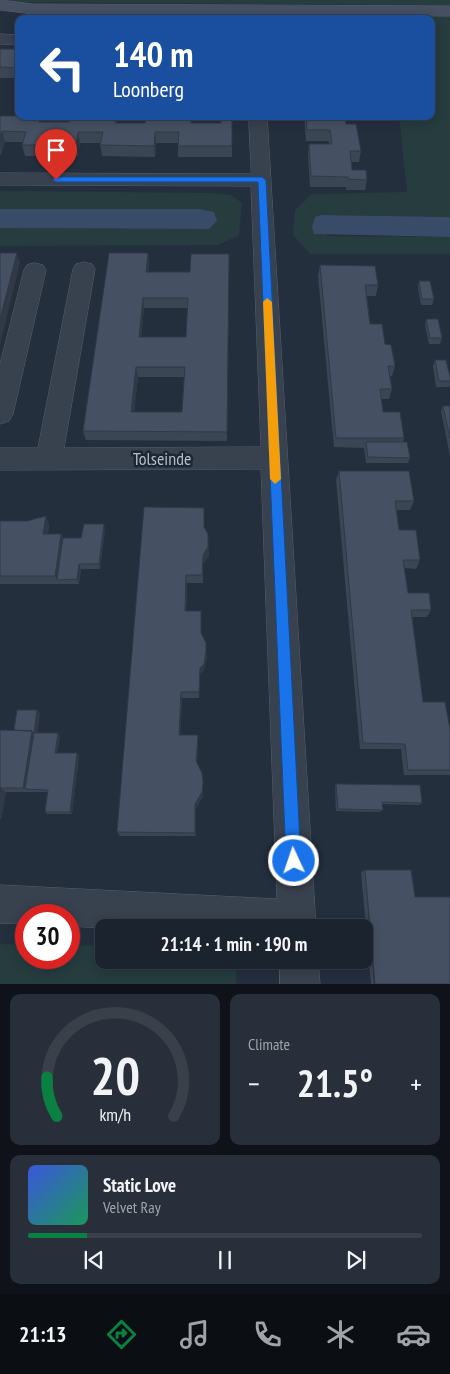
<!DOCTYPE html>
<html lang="en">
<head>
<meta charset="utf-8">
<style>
	:root { --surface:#1b232e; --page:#282f3a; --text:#f1f3f6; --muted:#a0a4aa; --line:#39404a; --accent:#0b8043 }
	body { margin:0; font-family:"PT Sans Narrow",sans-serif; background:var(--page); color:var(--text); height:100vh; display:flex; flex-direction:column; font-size:19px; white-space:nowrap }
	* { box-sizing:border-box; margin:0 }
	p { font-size:16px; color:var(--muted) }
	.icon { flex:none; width:28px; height:28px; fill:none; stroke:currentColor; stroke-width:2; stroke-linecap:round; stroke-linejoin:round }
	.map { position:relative; height:984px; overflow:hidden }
	.details { display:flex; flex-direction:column; gap:10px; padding:10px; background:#0f1319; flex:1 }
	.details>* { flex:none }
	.top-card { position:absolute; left:15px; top:15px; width:420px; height:105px; border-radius:10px; box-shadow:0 2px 12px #0003,0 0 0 1px var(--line); background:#1a4fa0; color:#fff; overflow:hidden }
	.speed { position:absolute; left:15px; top:904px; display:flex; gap:10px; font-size:25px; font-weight:700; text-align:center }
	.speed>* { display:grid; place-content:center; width:65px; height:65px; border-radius:50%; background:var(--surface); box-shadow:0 2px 12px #0003,0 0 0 1px var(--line); line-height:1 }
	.speed .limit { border:8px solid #d22; background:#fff; color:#111 }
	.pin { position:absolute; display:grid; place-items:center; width:42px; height:42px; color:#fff; margin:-51px -21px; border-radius:50% 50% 50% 0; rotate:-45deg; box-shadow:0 0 5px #0007 }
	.pin .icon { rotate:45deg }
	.me { position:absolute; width:55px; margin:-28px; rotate:357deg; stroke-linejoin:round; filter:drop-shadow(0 0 4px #0008) }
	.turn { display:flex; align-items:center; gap:18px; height:105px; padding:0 15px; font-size:22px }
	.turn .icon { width:65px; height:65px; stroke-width:2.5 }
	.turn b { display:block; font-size:35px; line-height:42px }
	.big { font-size:38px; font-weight:700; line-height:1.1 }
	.details .card { flex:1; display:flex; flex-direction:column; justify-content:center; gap:8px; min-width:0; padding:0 18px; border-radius:10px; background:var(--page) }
	.details .dial { align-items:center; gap:0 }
	.dial svg { height:130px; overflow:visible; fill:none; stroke:var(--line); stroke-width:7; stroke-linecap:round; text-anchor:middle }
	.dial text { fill:var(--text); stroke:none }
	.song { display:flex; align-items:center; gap:15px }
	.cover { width:60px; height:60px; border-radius:8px; background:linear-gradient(135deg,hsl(230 70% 55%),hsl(150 70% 35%)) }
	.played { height:5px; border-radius:2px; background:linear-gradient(90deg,var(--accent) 15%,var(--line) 15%) }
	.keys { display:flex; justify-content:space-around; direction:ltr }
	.heat { display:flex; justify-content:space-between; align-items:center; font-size:28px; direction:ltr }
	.details .tiles { flex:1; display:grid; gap:10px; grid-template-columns:1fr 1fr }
	.card:last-child { grid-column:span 2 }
	.trip { position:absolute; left:95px; top:919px; width:278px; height:50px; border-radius:10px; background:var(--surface); box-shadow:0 2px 12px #0003,0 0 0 1px var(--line); font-weight:700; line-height:50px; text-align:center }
	.dock { display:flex; height:80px; justify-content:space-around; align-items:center; background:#0b0e12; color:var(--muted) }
	.dock .icon { width:35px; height:35px }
	.dock .selected { color:var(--accent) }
	.dock b { font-size:22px; color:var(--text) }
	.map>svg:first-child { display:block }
</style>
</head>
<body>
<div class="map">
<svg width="450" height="984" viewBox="0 0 450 984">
	<rect width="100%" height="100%" fill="#242f3e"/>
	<path fill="#263c3f" d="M0,0H450V217L321,215L327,236L450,237V254H310L293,235L295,210L312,194L407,192L399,116H431V19H380L376,5L0,2Z
		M0,191L211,193L231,195L242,203L239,235L218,245L0,246V228L209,229L217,221L200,209H0Z
		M0,944L26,945V958H69V945L104,946V960H236V984H0Z"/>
	<path fill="#394c67" d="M0,209H200L214,212L217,221L209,229L0,228Z
		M321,215L450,217V237L314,234L312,227L315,217Z"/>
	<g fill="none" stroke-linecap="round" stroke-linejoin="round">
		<defs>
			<path id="street" d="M0,34L19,35V45L0,44Z
				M249,116H267L316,928H104L69,926V915H26V924L0,923V885L277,899L261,469L0,470V448H38L73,269L76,264L84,262L92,264L95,269L64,448L261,447L251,186L0,185V173L251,174Z
				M35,263L43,265L46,270L13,414L9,421L0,424V364L24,270L27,265Z
				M280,960H318L320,984H280Z"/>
			<path id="secondary" d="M0,0L33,4L450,6V16L33,14L0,10Z"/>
		</defs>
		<use href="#street" stroke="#565f6c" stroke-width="1"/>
		<use href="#secondary" stroke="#565f6c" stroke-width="1"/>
		<use href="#street" fill="#38414e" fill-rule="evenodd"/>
		<use href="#secondary" fill="#465061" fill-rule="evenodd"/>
	</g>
	<path fill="#3b4654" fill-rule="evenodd" d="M0,49H19V78H0V79Z
		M0,116L42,122H69L116,117L117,123H221L232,117V157H178V143H156L155,157L102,156L100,145V143H80L78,156H25L22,145L23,142H5L0,156Z
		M304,116H353L352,118H345L346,124L361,151L359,162H352V170L367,180L365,190H346V187H310L308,155L309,144H329V141H306Z
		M148,253L149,264L148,272H190L229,254L227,441L86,440L83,431ZM144,308H188L186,337H141ZM138,377H184L182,412H134Z
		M320,265L378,285L376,296H367L370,324L385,344L395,366L392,376H390L392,389L389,399H381L383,412L404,438L403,442L410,458L408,463H366L364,448L334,447L318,276Z
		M419,281L434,299L432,305H421L418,287Z
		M426,319L442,338L440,344H429L425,325Z
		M435,360L450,377V384L449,387H436L433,366Z
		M443,406H450V456L441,411Z
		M339,471L414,501L410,510H396L399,530L420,560L416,569L404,568L408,593L431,610L427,617H412L423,702L450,729V775H404L401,749H360L336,480Z
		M204,508V528L209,556L203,564V583H187L186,611H201V634L207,657L204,670L200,674L199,698H182L180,735H198V741L197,763L203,787V796L196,808V836H120L117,832Z
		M0,521L49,525L48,534H61L63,538H81L105,529L100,569H81L79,584H0Z
		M37,710L40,714L37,733L60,736L57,753H77L79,756L72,814H47L45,812L48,792H6L1,819H0V730H14Z
		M336,784L422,803L419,805L382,804L383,810L380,812L336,811L335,786Z
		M365,870L374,984H371L361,872Z"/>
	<path fill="#303945" d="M2,131L5,142L1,156L0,138Z
		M78,132L80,143L78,156L76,145Z
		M155,132L156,143L155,157L154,146Z
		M17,253L20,263L0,345V319Z
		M148,253L149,264L147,282L146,272Z
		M143,298L144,308L140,347L139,337Z
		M136,367L138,377L133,422L131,412Z
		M46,516L49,525L46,542L43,534Z
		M104,524L105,529L100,569L99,564Z
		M61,534L65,543L57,580L59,584L55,576Z
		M208,534L209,556L203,564V583V555Z
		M79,564L81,569L79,584L77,579Z
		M186,575L187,583L186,619L185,611Z
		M206,650L207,657L204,670L200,674L199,698V692L200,668Z
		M181,692L182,698L180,740L179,735Z
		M37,710L40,714L37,736L34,733Z
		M32,731L37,736L25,789L23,788Z
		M58,733L60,736L57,756L55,753Z
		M198,735V741L197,766L196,761Z
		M77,753L79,756L72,814L70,812Z
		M202,773L203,787V796L196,808V836L195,833V804Z
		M0,788L6,792L1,819L0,818Z"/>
	<path fill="#455162" stroke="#303945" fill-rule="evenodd" d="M0,49H19V68L0,67Z
		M0,116H41L39,122H69L71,117H116L115,123H145L146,117H191V123H221V117H232V146H178L179,132H155L154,146L100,145L103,132H78L76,145H22L26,132L2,131L0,138Z
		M306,116H345L346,124H356L361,151H350L352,170H366L367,180L348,179V177L311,176L309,144H332L330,130H307Z
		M0,253H17L0,319Z
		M109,253H148L146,272H190L191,254H229L227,432L83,431ZM143,298H188L186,337H139ZM136,367H185L182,412H131Z
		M320,265L375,266L378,285H365L370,324H382L385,344L391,345L395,366H388L392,389H380L383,412H400L404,438H336Z
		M419,281H430L434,299H422Z
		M426,319H438L442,338H430Z
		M435,360H446L450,377V381H439Z
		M443,406H450V439Z
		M366,442H407L410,458L368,457Z
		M339,471H409L414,501H395L399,530H416L420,560H403L408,593H429L431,610H411L423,702H445L450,729V770H408L405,744L363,743Z
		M144,507L204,508V527L208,534V547L203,555L202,575H186L185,611H201V633L206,643V650L204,664L200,668L199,692H181L179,735H198L196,761L202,773L203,782L202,792L195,804V833L117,832Z
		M46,516L43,534H61L55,576H0V521H27Z
		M84,524H104L99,564H79L77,579L57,580L63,538H81Z
		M17,710H37L34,733L32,731L14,730Z
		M0,730L32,731L23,788H0V789Z
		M34,733H58L55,753H77L70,812H45L48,790L25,789Z
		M336,784L420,785L422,803L382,802L383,810L338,809Z
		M365,870H411L415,897H450V984H375Z"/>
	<path fill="#1a73e8" stroke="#114b97" d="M262,177L266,180L301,861L299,867L294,869L288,867L286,861L258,182H56L52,180L56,177Z"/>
	<path fill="#f59e0b" d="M267,298L272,302L281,479L275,484L270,479L263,302Z"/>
	<g text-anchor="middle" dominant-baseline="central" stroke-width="5" stroke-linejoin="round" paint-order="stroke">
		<g font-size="18" fill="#b4bcc9" stroke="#1d2633">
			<text x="162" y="458">Tolseinde</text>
		</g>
	</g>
</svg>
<div class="speed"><div class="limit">30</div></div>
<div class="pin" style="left:56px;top:180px;background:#d93025"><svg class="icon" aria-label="arrive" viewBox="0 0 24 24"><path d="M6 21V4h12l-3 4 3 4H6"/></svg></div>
<svg class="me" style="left:294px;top:861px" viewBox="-20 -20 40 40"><circle r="17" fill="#1a73e8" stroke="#fff" stroke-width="3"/><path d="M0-11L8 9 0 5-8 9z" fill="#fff"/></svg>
<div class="trip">21:14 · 1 min · 190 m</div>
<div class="top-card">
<div class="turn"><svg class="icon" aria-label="left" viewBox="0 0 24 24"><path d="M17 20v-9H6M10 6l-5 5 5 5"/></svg><div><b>140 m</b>Loonberg</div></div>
</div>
</div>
<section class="details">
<div class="tiles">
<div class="card dial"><svg viewBox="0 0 100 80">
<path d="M14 69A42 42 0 1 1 86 69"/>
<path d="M14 69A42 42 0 0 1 8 45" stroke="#0b8043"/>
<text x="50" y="56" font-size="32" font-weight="700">20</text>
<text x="50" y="72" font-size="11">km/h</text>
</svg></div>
<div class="card"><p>Climate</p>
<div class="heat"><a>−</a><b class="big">21.5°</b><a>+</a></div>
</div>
<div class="card">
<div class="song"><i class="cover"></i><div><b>Static Love</b><p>Velvet Ray</p></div></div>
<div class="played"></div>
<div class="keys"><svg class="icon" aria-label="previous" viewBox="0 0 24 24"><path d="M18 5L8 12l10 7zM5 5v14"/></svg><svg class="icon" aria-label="pause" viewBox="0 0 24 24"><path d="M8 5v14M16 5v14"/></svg><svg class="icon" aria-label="next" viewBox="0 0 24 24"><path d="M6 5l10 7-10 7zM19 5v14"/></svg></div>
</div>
</div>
</section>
<nav class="dock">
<b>21:13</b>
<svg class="icon selected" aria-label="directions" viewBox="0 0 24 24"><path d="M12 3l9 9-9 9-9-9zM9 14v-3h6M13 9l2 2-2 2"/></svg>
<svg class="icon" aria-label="music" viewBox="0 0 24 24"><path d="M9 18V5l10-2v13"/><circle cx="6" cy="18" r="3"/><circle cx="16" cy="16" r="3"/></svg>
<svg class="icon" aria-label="phone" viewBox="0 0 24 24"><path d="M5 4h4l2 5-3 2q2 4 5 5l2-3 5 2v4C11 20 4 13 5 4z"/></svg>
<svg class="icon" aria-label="climate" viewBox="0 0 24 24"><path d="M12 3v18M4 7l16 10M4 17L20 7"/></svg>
<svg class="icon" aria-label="car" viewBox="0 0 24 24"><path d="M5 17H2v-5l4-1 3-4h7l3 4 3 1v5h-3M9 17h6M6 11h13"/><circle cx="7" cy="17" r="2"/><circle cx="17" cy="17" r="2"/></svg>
</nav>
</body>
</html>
